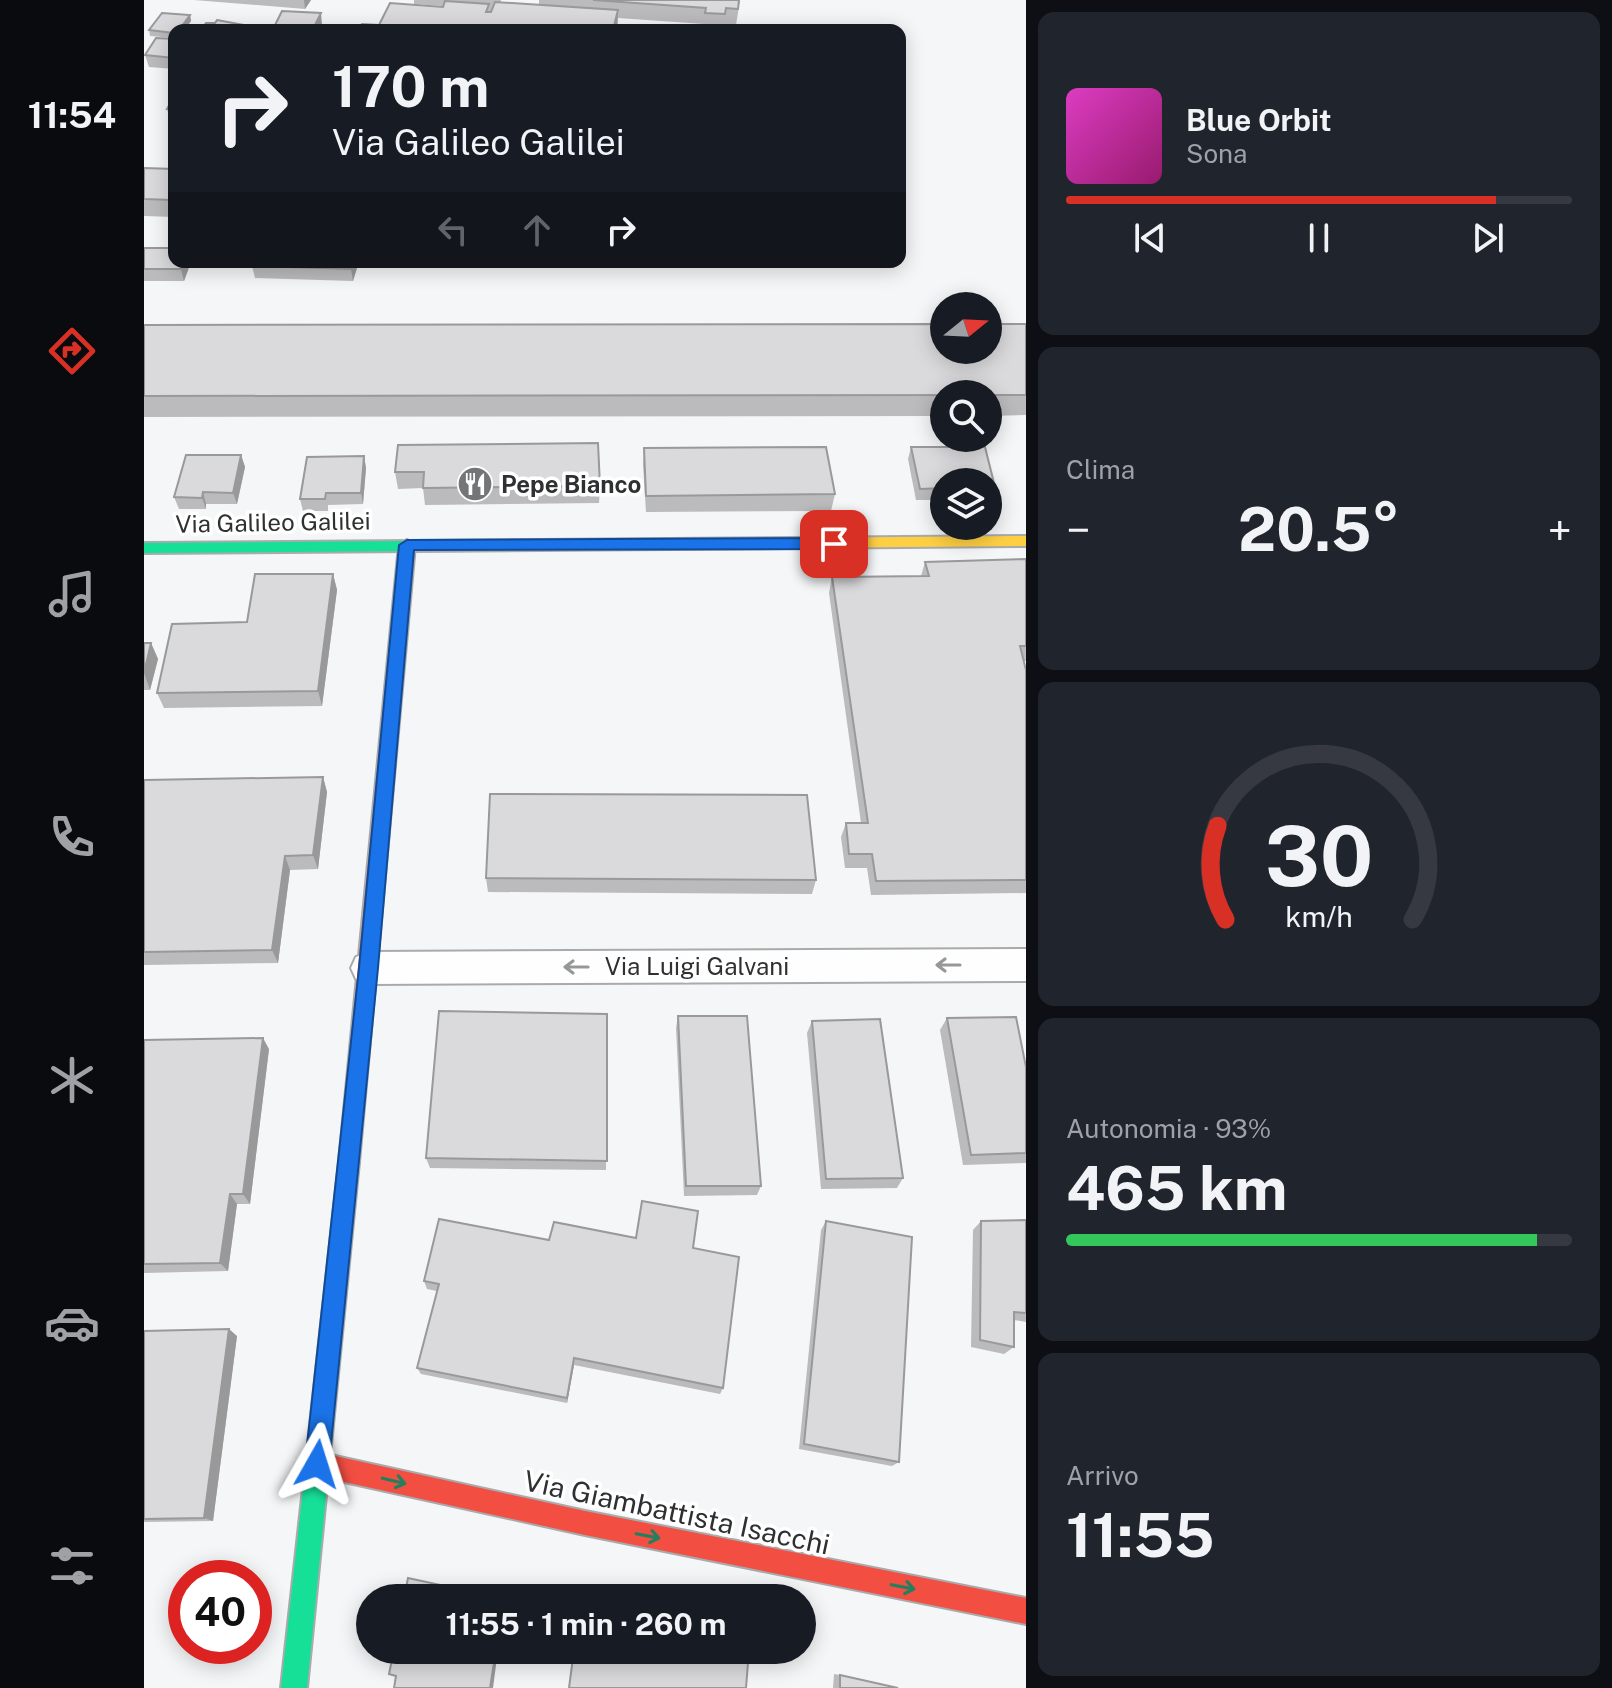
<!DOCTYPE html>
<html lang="it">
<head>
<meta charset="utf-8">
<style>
	:root { --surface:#171b24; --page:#20242c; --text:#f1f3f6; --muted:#9ea1a6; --line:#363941; --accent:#d93025 }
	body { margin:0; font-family:"Public Sans",sans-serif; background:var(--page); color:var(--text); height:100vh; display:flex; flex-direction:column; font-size:30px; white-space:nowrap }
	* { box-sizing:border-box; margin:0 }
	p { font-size:26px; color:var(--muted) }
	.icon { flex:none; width:44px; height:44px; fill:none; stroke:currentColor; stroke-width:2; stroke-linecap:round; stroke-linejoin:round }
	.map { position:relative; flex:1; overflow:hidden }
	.sheet { display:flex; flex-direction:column; gap:12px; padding:12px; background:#0d0f14; width:586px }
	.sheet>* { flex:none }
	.top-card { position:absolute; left:24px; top:24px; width:738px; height:244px; border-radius:16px; box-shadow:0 4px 20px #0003; background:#171b24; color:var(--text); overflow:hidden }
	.needle { width:52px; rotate:72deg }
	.buttons { position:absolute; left:786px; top:292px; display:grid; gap:16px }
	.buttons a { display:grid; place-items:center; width:72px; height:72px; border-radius:50%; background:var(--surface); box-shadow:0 4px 20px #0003; font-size:40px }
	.speed { position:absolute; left:24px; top:1560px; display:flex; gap:16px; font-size:40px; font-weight:700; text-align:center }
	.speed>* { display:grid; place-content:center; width:104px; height:104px; border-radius:50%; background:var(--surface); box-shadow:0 4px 20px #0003; line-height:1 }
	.speed .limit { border:12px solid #d22; background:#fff; color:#111 }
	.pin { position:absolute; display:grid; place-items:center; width:68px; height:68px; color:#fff; margin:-34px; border-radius:16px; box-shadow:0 4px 12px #0006 }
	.me { position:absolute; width:88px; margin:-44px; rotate:6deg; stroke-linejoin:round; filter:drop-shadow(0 0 6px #0008) }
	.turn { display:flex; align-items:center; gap:28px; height:168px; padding:0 32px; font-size:36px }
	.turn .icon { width:104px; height:104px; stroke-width:2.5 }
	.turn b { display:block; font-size:56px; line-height:68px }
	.lanes { display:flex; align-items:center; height:76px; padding:0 32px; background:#0003; justify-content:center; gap:40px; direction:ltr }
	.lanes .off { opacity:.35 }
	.big { font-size:60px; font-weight:700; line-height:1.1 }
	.sheet .widget { flex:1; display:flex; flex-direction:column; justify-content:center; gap:12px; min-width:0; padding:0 28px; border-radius:16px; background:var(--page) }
	.sheet .dial { align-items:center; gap:0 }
	.dial svg { height:208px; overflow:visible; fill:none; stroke:var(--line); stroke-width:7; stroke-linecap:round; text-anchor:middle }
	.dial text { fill:var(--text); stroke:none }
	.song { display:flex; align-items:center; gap:24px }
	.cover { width:96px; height:96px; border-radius:12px; background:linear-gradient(135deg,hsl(310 70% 55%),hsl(320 70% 35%)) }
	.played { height:8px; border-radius:4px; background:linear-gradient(90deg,var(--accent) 85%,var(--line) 85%) }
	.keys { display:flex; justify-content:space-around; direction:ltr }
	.heat { display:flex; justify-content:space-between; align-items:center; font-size:44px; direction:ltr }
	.charge { height:12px; border-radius:6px; background:linear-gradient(90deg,#34c759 93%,var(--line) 0) }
	.trip { position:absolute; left:212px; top:1584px; width:460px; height:80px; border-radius:40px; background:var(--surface); box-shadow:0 4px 20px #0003; font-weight:700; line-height:80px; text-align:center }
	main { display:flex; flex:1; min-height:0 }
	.tabs { display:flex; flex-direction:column; width:144px; justify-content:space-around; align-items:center; background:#090b0e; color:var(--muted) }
	.tabs .icon { width:56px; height:56px }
	.tabs .active { color:var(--accent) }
	.tabs b { font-size:36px; color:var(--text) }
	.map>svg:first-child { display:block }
</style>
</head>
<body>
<main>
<nav class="tabs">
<b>11:54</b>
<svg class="icon active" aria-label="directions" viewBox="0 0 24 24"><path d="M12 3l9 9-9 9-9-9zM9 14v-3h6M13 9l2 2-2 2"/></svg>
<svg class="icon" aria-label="music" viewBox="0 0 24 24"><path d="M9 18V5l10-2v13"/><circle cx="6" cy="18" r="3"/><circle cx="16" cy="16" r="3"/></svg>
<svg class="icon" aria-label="phone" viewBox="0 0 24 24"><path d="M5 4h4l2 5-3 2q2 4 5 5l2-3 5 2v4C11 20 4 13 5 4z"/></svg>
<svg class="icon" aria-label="climate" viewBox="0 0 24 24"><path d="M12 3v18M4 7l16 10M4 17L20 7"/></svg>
<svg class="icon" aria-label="car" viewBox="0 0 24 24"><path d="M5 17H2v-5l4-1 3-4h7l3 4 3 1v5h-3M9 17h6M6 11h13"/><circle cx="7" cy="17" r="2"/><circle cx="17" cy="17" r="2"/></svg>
<svg class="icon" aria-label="filters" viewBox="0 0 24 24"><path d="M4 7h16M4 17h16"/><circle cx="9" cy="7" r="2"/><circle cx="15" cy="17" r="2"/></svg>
</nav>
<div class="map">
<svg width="882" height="1688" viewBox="0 0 882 1688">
	<rect width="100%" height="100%" fill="#f5f6f8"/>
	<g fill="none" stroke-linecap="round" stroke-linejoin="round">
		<defs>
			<path id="street" d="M882,949V981L225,984L212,979L207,968L212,957L225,952Z"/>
			<path id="fast" d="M395,540L403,545L395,550L0,553V543Z
				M205,1152L212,1155L215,1162L163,1688H137L195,1162L198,1155Z"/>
			<path id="slow" d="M882,536V546L395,550L387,545L395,540Z"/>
			<path id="jam" d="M263,540L271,545L215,1162L212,1169L205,1172L198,1169L195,1162L255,545Z
				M173,1452L441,1511L882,1598V1624L441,1535L173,1476L165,1472L161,1464L165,1456Z"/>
		</defs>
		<use href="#street" stroke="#a9aaab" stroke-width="4"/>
		<use href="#fast" stroke="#a9aaab" stroke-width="4"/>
		<use href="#slow" stroke="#a9aaab" stroke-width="4"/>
		<use href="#jam" stroke="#a9aaab" stroke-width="4"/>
		<use href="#street" fill="#fefefe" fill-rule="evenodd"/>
		<use href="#fast" fill="#16e098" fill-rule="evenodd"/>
		<use href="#slow" fill="#ffcf43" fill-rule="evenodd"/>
		<use href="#jam" fill="#f24e42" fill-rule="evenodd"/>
	</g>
	<path fill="#bbbbbd" d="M50,0H167L161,9Z
		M270,0H357V2L395,5V0H596L592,25L580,24L579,30L559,29L560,24L474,18L473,30H215L299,6L270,4Z
		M46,15L47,21L30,30V38L6,36L5,30Z
		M178,25L176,30H130V27Z
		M30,39V69L5,67L1,55Z
		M30,96V125H27L23,109Z
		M0,168L30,169V217L0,216Z
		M0,248L47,262L40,281H0Z
		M108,266L213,268L209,281L111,278Z
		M882,324V415L844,416V394H800V416L0,417V325Z
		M254,445L456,486L455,503L281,505L279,488L254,489L251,472Z
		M767,447H841L851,487L847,498L844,499V482H800V500H772L764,459Z
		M500,448L691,494L687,511L502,512L499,464Z
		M97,455L101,467L93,504H62V509H35L30,497Z
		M220,456L222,468L219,504L184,505V511H159L156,499Z
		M882,559V661H880L882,670V893L727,895L723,868H701L697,837L702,823H717L685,593L688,577L777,576L781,562Z
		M189,574L193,590L178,706L20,708L13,693L103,622Z
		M0,643H7L14,659L6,690H0Z
		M179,777L183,792L174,869L146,870L134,963L0,965V780Z
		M342,878L672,880L668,894L344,892Z
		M463,1014L462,1170L286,1168L282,1158Z
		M534,1016L617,1186L613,1195L540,1196L532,1028Z
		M803,1018L882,1067V1163L819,1165L796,1030Z
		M668,1021L759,1178L753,1188L677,1189L663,1033Z
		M0,1040L125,1049L106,1204H93L84,1271L0,1273Z
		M882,1220V1322L870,1320V1347L860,1354L827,1347L829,1230L837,1221Z
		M682,1221L755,1462L748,1466L655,1449L677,1230Z
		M492,1238L549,1248L579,1388L576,1394L430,1365L423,1403L277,1374L273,1368L293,1291L283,1289L280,1281L405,1240Z
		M0,1331L93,1336L69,1521L0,1522Z
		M690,1674L696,1675L754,1688H689Z"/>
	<path fill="#99999a" d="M160,0H167L161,9Z
		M474,10L473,30H469Z
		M177,13L178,25L176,30H169Z
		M46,15L47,21L41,30H35Z
		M39,262H47L40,281L37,269Z
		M209,262H212L213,268L209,281L207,269Z
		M97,455L101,467L93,504L89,493Z
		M220,456L222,468L219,504L217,493Z
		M59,492L62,504V509L58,498Z
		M189,574L193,590L178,706L174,691Z
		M7,643L14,659L6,690L0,673Z
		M179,777L183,792L174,869L169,855Z
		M141,856L146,870L134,963L128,950Z
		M119,1038L125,1049L106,1204L99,1194Z
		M86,1194L93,1204L84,1271L76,1263Z
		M85,1329L93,1336L69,1521L60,1518Z
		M430,1358V1365L423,1403V1398Z
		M352,1650H354L349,1688H346Z"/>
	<path fill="#dadadc" stroke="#99999a" stroke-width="2" d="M449,0H595L594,9L582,8L581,14L561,13L562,8Z
		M301,1L345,4L342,12H347L351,2L474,10L469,30H215L218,24L235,25L246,3L299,7Z
		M138,11L177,13L169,29L130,27Z
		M18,13L46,15L35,30H30V33L5,30Z
		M73,20L100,25L98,30H57L62,23H71Z
		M12,38L30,39V58L1,55Z
		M30,96V109H23Z
		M0,168L30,169V196L28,200L0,199Z
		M0,248H30V262H39L37,269H0Z
		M110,262H209L207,269L108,266Z
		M800,324V350H844V324H882V395L0,396V325Z
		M454,443L456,486L279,488L280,472H251L254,445Z
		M682,447L691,494L502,496L500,448Z
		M767,447H841L851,487H844V482H800V488L776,489Z
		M42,455H97L89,493L59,492L58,498L30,497Z
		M220,456L217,493H182L181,499H156L163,457Z
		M882,559V646H876L882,670V880L732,881L728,854H705L702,823H724L688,577L785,576L781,562Z
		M111,574H189L174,691L13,693L28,624L103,622Z
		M0,643H7L0,673Z
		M179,777L169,855L141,856L128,950L0,952V780Z
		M346,794L663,795L672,880L342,878Z
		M295,1011L463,1014V1161L282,1158Z
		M534,1016H603L617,1186H542Z
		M872,1017L882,1067V1153L827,1155L803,1018Z
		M736,1019L759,1178L682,1179L668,1021Z
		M119,1038L99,1194H86L76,1263L0,1264V1040Z
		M498,1201L554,1211L549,1248L595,1257L579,1388L430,1358L423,1398L273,1368L295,1284L280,1281L295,1219L405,1240L410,1222L492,1238Z
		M882,1220V1313L870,1312V1347L836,1340L837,1221Z
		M682,1221L768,1237L755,1462L660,1444Z
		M85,1329L60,1518L0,1519V1331Z
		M264,1578L356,1598H260Z
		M250,1650H352L346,1688H250L252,1676L245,1674Z
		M430,1650H605L602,1688H425Z
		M696,1675L754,1688H696Z"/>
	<defs><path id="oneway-shaft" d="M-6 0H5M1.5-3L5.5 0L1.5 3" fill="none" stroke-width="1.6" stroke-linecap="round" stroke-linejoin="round" transform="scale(2)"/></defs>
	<g stroke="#969798">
		<use href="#oneway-shaft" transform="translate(804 965) rotate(180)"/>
		<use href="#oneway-shaft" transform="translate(432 967) rotate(180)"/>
	</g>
	<g stroke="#247f5f">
		<use href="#oneway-shaft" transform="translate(250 1481) rotate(13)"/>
		<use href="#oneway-shaft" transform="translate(504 1536) rotate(11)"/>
		<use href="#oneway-shaft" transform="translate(759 1587) rotate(11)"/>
	</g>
	<path fill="#1a73e8" stroke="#114b97" stroke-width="2" d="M690,538L698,544L690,549L270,550L234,968L185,1464L182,1473L173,1476L165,1473L161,1464L215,968L255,545L263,540Z"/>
	<defs>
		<symbol id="restaurant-disc" viewBox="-11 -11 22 22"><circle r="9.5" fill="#747577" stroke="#fff"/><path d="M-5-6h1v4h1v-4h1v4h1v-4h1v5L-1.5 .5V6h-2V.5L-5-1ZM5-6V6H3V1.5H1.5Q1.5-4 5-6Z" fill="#fff"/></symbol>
	</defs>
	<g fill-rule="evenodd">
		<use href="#restaurant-disc" x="311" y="464" width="40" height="40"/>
	</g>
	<g text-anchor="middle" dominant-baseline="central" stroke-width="7" stroke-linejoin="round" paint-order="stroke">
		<g font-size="24" font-weight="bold" fill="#2f3031" stroke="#fff" text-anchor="start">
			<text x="357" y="484">Pepe Bianco</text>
		</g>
		<g font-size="24" fill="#2f3031" stroke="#fff">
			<text transform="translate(129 522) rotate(-1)">Via Galileo Galilei</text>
			<text x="553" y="966">Via Luigi Galvani</text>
		</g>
		<g font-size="28" fill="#2f3031" stroke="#fff">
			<text transform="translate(533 1512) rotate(12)">Via Giambattista Isacchi</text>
		</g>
	</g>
</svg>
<div class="buttons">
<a><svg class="needle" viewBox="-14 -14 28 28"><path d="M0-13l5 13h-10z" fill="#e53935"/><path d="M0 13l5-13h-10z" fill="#9ea1a6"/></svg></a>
<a><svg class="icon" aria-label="search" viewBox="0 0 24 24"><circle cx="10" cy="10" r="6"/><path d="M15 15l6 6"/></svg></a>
<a><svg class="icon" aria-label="layers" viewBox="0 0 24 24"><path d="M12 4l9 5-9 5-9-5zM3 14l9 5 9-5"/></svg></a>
</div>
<div class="speed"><div class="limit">40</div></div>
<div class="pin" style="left:690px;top:544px;background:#d93025"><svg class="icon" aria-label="arrive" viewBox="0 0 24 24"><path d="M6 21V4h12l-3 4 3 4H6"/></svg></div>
<svg class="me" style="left:173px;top:1464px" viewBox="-20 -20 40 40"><path d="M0-17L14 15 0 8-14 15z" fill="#1a73e8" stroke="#fff" stroke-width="4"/></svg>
<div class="trip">11:55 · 1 min · 260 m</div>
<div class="top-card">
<div class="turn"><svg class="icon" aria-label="right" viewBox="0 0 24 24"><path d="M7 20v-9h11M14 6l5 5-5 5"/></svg><div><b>170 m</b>Via Galileo Galilei</div></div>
<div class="lanes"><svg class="icon off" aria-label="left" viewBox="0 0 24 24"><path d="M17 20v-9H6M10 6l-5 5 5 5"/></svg><svg class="icon off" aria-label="ahead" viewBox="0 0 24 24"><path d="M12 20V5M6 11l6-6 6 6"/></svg><svg class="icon" aria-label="right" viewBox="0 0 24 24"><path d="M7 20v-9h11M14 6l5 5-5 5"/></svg></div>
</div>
</div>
<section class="sheet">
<div class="widget">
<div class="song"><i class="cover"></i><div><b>Blue Orbit</b><p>Sona</p></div></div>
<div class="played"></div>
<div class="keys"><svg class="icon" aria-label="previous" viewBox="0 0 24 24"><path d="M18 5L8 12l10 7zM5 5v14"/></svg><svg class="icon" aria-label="pause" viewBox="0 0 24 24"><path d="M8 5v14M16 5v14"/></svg><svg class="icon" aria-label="next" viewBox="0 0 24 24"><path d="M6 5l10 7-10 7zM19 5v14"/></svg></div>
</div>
<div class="widget"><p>Clima</p>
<div class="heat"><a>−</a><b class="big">20.5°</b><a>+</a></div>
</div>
<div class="widget dial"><svg viewBox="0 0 100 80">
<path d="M14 69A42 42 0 1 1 86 69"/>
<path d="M14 69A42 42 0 0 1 11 33" stroke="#d93025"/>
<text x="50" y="56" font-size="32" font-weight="700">30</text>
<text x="50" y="72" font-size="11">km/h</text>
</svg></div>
<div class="widget"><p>Autonomia · 93%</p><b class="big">465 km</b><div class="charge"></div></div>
<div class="widget"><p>Arrivo</p><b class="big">11:55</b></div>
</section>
</main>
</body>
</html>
